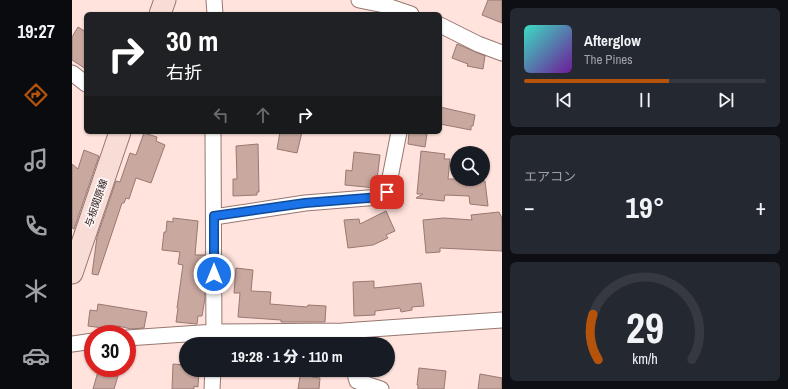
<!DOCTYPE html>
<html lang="ja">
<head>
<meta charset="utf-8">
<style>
	:root { --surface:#171b24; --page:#242831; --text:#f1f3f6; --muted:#9ea1a6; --line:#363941; --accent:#b45309 }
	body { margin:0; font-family:"Archivo Narrow","Noto Sans JP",sans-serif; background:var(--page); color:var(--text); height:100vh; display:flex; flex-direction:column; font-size:15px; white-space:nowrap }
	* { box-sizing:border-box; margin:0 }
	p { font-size:13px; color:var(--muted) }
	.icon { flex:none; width:22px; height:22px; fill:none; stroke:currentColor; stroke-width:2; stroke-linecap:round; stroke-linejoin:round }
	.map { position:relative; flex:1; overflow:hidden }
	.panel { display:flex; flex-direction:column; gap:8px; padding:8px; background:#0d0f14; width:286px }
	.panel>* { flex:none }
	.guide { position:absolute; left:12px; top:12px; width:358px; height:122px; border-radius:6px; box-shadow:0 1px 3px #0004; background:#202124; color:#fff; overflow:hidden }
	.controls { position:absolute; left:378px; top:146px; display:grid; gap:8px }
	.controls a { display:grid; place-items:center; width:40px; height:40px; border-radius:50%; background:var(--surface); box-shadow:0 1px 3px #0004; font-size:20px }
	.speed { position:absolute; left:12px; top:325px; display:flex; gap:8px; font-size:20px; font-weight:700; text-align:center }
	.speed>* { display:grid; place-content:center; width:52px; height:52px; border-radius:50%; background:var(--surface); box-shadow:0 1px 3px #0004; line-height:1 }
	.speed .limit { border:6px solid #d22; background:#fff; color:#111 }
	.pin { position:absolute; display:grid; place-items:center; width:34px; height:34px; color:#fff; margin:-17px; border-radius:8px; box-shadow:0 2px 6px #0006 }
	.me { position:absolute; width:44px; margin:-22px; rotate:0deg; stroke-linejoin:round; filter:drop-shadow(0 0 3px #0008) }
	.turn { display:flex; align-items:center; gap:14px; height:84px; padding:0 16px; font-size:18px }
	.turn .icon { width:52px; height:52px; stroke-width:2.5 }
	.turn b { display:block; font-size:28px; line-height:34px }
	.lanes { display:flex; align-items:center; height:38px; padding:0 16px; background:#0003; justify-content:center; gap:20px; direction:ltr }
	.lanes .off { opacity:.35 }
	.big { font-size:30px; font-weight:800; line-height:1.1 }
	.panel .widget { flex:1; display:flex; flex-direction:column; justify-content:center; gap:6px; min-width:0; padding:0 14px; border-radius:6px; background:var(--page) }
	.panel .dial { align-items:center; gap:0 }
	.dial svg { height:104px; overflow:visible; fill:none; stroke:var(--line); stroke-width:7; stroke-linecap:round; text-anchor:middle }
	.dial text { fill:var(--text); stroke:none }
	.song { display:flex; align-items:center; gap:12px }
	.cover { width:48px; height:48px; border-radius:6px; background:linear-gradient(135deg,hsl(170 70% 55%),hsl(280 70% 35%)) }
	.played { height:4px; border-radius:2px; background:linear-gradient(90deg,var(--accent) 60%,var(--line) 60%) }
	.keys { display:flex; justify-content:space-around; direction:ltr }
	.heat { display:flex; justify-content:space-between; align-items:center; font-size:22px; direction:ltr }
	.trip { position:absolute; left:107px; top:337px; width:216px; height:40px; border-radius:20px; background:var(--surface); box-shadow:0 1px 3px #0004; font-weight:800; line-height:40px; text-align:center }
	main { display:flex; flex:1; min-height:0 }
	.dock { display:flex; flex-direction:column; width:72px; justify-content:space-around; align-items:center; background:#090b0e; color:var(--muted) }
	.dock .icon { width:28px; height:28px }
	.dock .active { color:var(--accent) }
	.dock b { font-size:18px; color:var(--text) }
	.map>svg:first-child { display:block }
</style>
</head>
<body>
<main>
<nav class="dock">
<b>19:27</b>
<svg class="icon active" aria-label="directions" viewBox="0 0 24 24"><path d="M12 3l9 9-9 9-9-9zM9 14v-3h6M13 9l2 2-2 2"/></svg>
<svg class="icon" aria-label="music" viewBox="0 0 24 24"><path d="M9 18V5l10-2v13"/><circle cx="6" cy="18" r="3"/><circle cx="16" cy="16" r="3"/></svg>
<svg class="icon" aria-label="phone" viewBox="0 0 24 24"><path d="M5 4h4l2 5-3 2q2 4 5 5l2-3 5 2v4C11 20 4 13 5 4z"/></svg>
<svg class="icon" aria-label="climate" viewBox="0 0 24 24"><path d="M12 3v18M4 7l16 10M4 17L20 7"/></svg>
<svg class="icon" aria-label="car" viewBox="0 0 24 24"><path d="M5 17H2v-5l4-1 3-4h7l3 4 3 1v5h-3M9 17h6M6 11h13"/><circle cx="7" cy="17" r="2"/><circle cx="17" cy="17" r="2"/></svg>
</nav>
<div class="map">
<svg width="430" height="389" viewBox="0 0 430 389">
	<rect width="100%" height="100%" fill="#ffe3dc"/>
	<path fill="#c9a8a0" stroke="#997972" d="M416,0H430V23L410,15Z
		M6,27L14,32V69L0,60V37Z
		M385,44L413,56L411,69L395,66L396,64L380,58Z
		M368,107L403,115L401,126H399V130L368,124Z
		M208,132H230L225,153L205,149Z
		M337,132L355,134L353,147L336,144Z
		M72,133L85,137L84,141L93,145L79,183L64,178L57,199L54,198L52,203H50L26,275L20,274L25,237L44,181L48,182L58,153L64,155Z
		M186,144L187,192H185V195L161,196V179H165L164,146Z
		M12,150L27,156L2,229L0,228V164L6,169Z
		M349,151L373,154L372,159H378L376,179H396V184L413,181L416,206L398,204L397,196L373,195L372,201L344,198L351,194H345Z
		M282,152L308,155L304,188L273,185L274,170L280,171Z
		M314,211L323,231L314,235L316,238L301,245L276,248L272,220L287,219L288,224Z
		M427,212L430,218V251L368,248V252L354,253L351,220L372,218L400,220L399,215Z
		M101,218L126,221L123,255H133V298L130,316H126L125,324L104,322L106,308H105L111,265L106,264L108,252L90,250L92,232H94L95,221L101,222Z
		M164,268L181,270L179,291L199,292L198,304L235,307L236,305L254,306L253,322H209V320L166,317L168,293H162Z
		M302,281V288L349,283L352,306L340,307V310L329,312L328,308L303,311V315L282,316L281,282Z
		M26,304L75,312L72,328L59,329L46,326V330L16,326L18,310L25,311Z
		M101,364L114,365V370H127L126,387L122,386V389H100Z
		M27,368H39L38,374L46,376L42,389H21Z
		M347,368L374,371L372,389H346V385H345Z
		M229,370H241L240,377L248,378L247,389H226Z
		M408,374L430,378V389H406Z"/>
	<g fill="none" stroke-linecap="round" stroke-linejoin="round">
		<defs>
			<path id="street" d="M142,0L143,14
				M287,0L312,5L339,14
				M368,25L406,44L430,53
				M0,73L14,84
				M141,132L142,344
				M142,217L233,203L308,197L315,193L327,132
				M55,338L143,332L271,331L430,320
				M0,344L21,341
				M282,370L285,381L309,389
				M140,389L141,370"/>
			<path id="secondary" d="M88,14L93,0
				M0,273L48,132"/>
		</defs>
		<use href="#street" stroke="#967770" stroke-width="17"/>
		<use href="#secondary" stroke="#967770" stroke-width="23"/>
		<use href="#street" stroke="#fff" stroke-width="15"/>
		<use href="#secondary" stroke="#f8ddd7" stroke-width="21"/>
	</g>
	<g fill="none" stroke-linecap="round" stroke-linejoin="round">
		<defs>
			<path id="route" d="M142,274V216L233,203L308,197L315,192"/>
		</defs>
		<use href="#route" stroke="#114b97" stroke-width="10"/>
		<use href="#route" stroke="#1a73e8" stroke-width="7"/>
	</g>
	<g text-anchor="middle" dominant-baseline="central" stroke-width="3.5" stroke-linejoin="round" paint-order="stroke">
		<g font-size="10" fill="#271a18" stroke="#fdf5f4">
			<text transform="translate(24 203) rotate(-71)">与板関原線</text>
		</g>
	</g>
</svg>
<div class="controls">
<a><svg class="icon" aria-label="search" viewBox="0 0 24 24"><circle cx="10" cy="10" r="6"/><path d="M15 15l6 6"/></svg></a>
</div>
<div class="speed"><div class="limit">30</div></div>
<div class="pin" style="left:315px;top:192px;background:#d93025"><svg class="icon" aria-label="arrive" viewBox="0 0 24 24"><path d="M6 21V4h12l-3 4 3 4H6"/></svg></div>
<svg class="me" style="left:142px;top:274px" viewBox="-20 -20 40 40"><circle r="17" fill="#1a73e8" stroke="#fff" stroke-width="3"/><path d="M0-11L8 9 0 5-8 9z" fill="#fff"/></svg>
<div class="trip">19:28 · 1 分 · 110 m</div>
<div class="guide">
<div class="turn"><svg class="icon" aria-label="right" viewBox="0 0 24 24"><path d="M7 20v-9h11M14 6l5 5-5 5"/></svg><div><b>30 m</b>右折</div></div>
<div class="lanes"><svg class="icon off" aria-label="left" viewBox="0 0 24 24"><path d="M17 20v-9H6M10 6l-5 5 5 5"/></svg><svg class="icon off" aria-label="ahead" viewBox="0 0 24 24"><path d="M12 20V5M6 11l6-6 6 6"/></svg><svg class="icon" aria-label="right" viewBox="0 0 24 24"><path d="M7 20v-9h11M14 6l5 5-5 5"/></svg></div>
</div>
</div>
<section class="panel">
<div class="widget">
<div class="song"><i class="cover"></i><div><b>Afterglow</b><p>The Pines</p></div></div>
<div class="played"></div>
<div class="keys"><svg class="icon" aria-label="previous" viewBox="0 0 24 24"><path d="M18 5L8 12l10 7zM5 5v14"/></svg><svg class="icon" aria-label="pause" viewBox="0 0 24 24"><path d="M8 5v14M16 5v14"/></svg><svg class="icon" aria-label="next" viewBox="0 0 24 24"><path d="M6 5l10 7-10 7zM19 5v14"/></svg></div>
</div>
<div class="widget"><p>エアコン</p>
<div class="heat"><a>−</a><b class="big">19°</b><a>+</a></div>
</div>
<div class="widget dial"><svg viewBox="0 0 100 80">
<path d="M14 69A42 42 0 1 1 86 69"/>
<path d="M14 69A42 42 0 0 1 10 34" stroke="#b45309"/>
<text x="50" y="56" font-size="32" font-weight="700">29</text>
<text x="50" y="72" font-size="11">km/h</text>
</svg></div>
</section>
</main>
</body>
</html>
